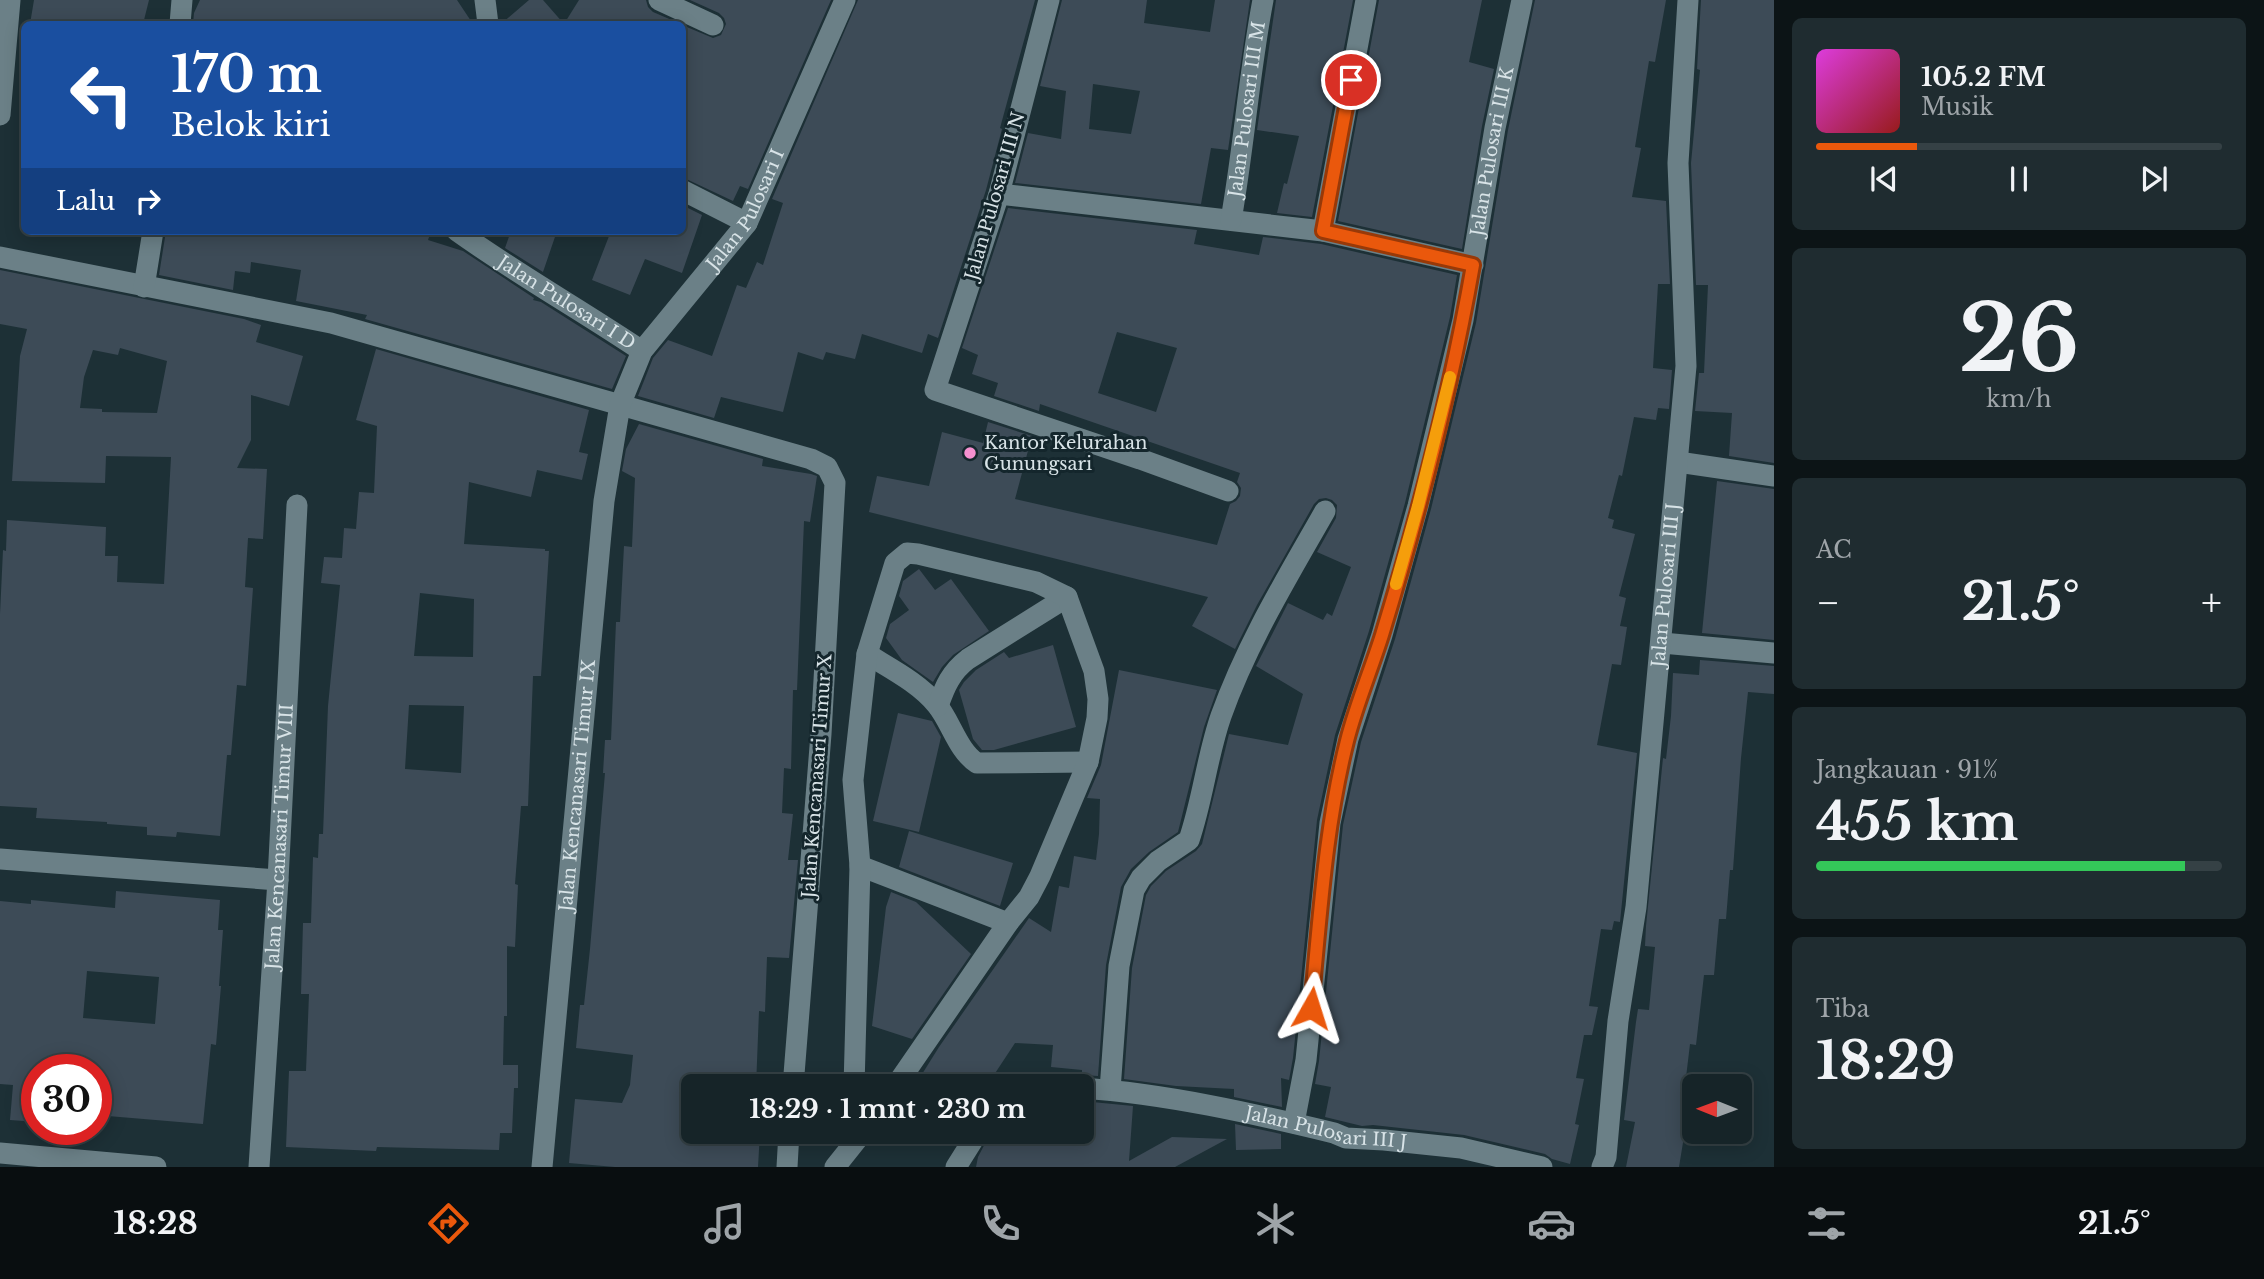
<!DOCTYPE html>
<html lang="id">
<head>
<meta charset="utf-8">
<style>
	:root { --surface:#162428; --page:#1f2c30; --text:#f1f3f6; --muted:#9ea4a8; --line:#354145; --accent:#ea580c }
	body { margin:0; font-family:"Libre Baskerville",serif; background:var(--page); color:var(--text); height:100vh; display:flex; flex-direction:column; font-size:26px; white-space:nowrap }
	* { box-sizing:border-box; margin:0 }
	p { font-size:23px; color:var(--muted) }
	.icon { flex:none; width:38px; height:38px; fill:none; stroke:currentColor; stroke-width:2; stroke-linecap:round; stroke-linejoin:round }
	.map { position:relative; flex:1; overflow:hidden }
	.panel { display:flex; flex-direction:column; gap:18px; padding:18px; background:#0c1416; width:490px }
	.panel>* { flex:none }
	.guide { position:absolute; left:21px; top:21px; width:665px; height:214px; border-radius:10px; box-shadow:0 4px 18px #0003,0 0 0 2px var(--line); background:#1a4fa0; color:#fff; overflow:hidden }
	.needle { width:46px; rotate:271deg }
	.tools { position:absolute; left:1682px; top:1074px; display:grid; gap:14px }
	.tools a { display:grid; place-items:center; width:70px; height:70px; border-radius:10px; background:var(--surface); box-shadow:0 4px 18px #0003,0 0 0 2px var(--line); font-size:35px }
	.speed { position:absolute; left:21px; top:1054px; display:flex; gap:14px; font-size:35px; font-weight:700; text-align:center }
	.speed>* { display:grid; place-content:center; width:91px; height:91px; border-radius:50%; background:var(--surface); box-shadow:0 4px 18px #0003,0 0 0 2px var(--line); line-height:1 }
	.speed .limit { border:10px solid #d22; background:#fff; color:#111 }
	.pin { position:absolute; display:grid; place-items:center; width:60px; height:60px; color:#fff; margin:-30px; border:4px solid #fff; border-radius:50%; box-shadow:0 2px 7px #0007 }
	.me { position:absolute; width:77px; margin:-38px; rotate:6deg; stroke-linejoin:round; filter:drop-shadow(0 0 5px #0008) }
	.turn { display:flex; align-items:center; gap:24px; height:147px; padding:0 35px; font-size:32px }
	.turn .icon { width:91px; height:91px; stroke-width:2.5 }
	.turn b { display:block; font-size:49px; line-height:60px }
	.then { display:flex; align-items:center; height:66px; padding:0 35px; background:#0003; gap:14px; font-size:26px }
	.big { font-size:52px; font-weight:800; line-height:1.1 }
	.panel .tile { flex:1; display:flex; flex-direction:column; justify-content:center; gap:10px; min-width:0; padding:0 24px; border-radius:10px; background:var(--page) }
	.panel .dial { align-items:center; gap:0 }
	.dial b { font-size:91px; line-height:1 }
	.song { display:flex; align-items:center; gap:21px }
	.cover { width:84px; height:84px; border-radius:10px; background:linear-gradient(135deg,hsl(300 70% 55%),hsl(0 70% 35%)) }
	.played { height:7px; border-radius:4px; background:linear-gradient(90deg,var(--accent) 25%,var(--line) 25%) }
	.keys { display:flex; justify-content:space-around; direction:ltr }
	.heat { display:flex; justify-content:space-between; align-items:center; font-size:38px; direction:ltr }
	.charge { height:10px; border-radius:5px; background:linear-gradient(90deg,#34c759 91%,var(--line) 0) }
	.trip { position:absolute; left:681px; top:1074px; width:413px; height:70px; border-radius:10px; background:var(--surface); box-shadow:0 4px 18px #0003,0 0 0 2px var(--line); font-weight:800; line-height:70px; text-align:center }
	.tab-bar { display:flex; height:112px; justify-content:space-around; align-items:center; background:#090e10; color:var(--muted) }
	.tab-bar .icon { width:49px; height:49px }
	.tab-bar .current { color:var(--accent) }
	.tab-bar b { font-size:32px; color:var(--text) }
	main { display:flex; flex:1; min-height:0 }
	.map>svg:first-child { display:block }
</style>
</head>
<body>
<main>
<div class="map">
<svg width="1774" height="1167" viewBox="0 0 1774 1167">
	<rect width="100%" height="100%" fill="#1d3036"/>
	<path fill="#3d4b57" fill-rule="evenodd" d="M34,0H149L143,24H30Z
		M200,0H457L473,24H193L194,13Z
		M529,0H543L564,24H501Z
		M579,0H646L648,7L653,12L681,24H564Z
		M690,0H831L748,189L740,186L733,201L682,177V25L713,38L721,35L726,24L724,18L719,13Z
		M858,0H1035L1000,128L1002,129L986,190L938,338L928,334L922,353L862,334L855,359L826,352L823,360L798,352L783,412L721,397L714,418L638,396L653,358L668,340L712,356L737,285L746,288L757,262L763,265L783,203L772,199Z
		M1062,0H1147L1144,23L1210,32L1215,0H1250L1228,150L1211,148L1201,204L1015,183L1028,133L1061,139L1066,91L1040,86ZM1093,84L1140,91L1131,134L1089,129Z
		M1276,0H1353L1312,217L1277,213L1284,183L1287,184L1299,136L1257,130Z
		M1379,0H1482L1469,62L1494,69L1482,126L1462,249L1338,221Z
		M1535,0H1666L1655,62L1649,61L1635,147L1641,148L1632,197L1666,201L1670,284H1658L1653,368L1672,370L1669,409L1658,408L1656,420L1634,417L1622,476L1619,475L1608,518L1614,520L1612,528L1635,534L1619,596L1626,598L1620,626L1627,627L1621,665L1612,664L1597,745L1637,753L1620,922L1614,921L1612,930L1601,929L1589,1006L1598,1007L1592,1035H1584L1576,1078L1584,1079L1575,1124L1579,1125L1570,1164L1552,1159L1545,1154L1464,1135L1373,1125L1362,1126L1325,1117L1331,1087L1315,1084L1319,1061L1343,825L1361,742L1395,639L1431,509L1476,323L1508,130Z
		M1701,0H1774V463L1729,456L1732,413L1695,411L1699,373H1704L1708,285H1696L1691,163L1700,70L1697,69Z
		M682,205L702,215L682,273L645,259L630,295L592,280L611,231H682Z
		M1008,208L1197,230L1194,244L1259,255L1263,237L1321,244L1457,275L1450,317L1405,503L1369,631L1335,735L1317,820L1293,1058L1289,1080L1281,1078L1282,1107L1234,1097V1089L1176,1086L1124,1079L1132,968L1146,895L1151,886L1166,871L1196,851L1202,844L1229,734L1288,745L1303,694L1256,666L1288,603L1323,620L1327,613L1332,616L1351,567L1317,552L1336,518L1337,505L1332,500L1326,498L1319,499L1314,504L1257,605L1235,649L1192,626L1208,597L869,512L877,476L929,486L942,432L983,443L988,422L1032,436L1015,499L1217,545L1230,504L1236,501L1240,496L1241,488L1237,482L1240,473L1040,404L1039,411L994,396L998,383L972,374L978,355L962,348ZM1117,332L1177,348L1156,412L1098,393Z
		M166,231H431L428,240L463,251L534,298L533,300L541,302L626,356L612,389L365,319L367,315L296,301L301,270L251,262L250,273L235,271L233,290L159,275Z
		M511,231H557L543,272L505,248Z
		M0,270L244,319L261,325L256,342L303,356L289,406L251,395V440L237,468L267,469L263,539L248,538L245,587L253,588L246,686L237,685L231,755H227L220,836L177,832L176,837L147,835V827L107,824V822L36,818L37,808L0,806V614L3,550L6,551L7,520L106,527L105,556H118L117,582L164,584L171,457L106,456L105,483L12,481L20,356L27,329L0,324ZM120,348L167,361L157,413L102,412V409L80,408L84,377L93,350L118,355Z
		M376,349L589,410L579,452L588,454L582,480L537,470L531,497L469,482L464,544L545,549V551H549L541,676H533L528,806H521L515,884L518,885L515,947L507,946V1016H504L503,1065H518V1088H514L512,1133H500L499,1150L377,1147L376,1151L286,1147L289,1071H306L309,994H301L303,923H311L313,857L318,858L319,834H323L328,706L340,585L321,583L324,557L342,558L344,528L356,529L359,492L374,493L377,426L356,420ZM420,593L474,599L473,657L414,656ZM409,705L464,706L461,773L405,769Z
		M639,424L763,459L762,466L811,474L817,476L810,522L804,521L797,690H793L791,769L784,768L782,813L793,814L788,860H798L789,958L767,957L765,1012L759,1011L756,1087H693V1132H760L758,1167H615L569,1163L575,1099L622,1103L630,1085L633,1055L576,1048L580,1005H584L590,949L605,773H603L605,740H611L616,622H620L624,546L632,547L635,478L622,471L626,449Z
		M1717,481L1774,489V640L1702,633Z
		M919,569L935,590L951,579L989,631L953,655L942,667L933,682L902,660L886,638L890,624L909,610L899,596L903,581Z
		M1053,645L1076,727L994,750H982L973,739L959,690L964,682L976,670L1004,652L1009,658Z
		M1700,660L1774,666V694L1748,692L1741,758L1733,870H1730L1726,919H1719L1714,975H1704L1696,1045L1690,1044L1682,1111L1688,1112L1679,1167H1626L1635,1122L1624,1120L1636,1022L1638,1009L1649,1010L1655,947L1645,946L1646,926L1663,758L1666,759L1671,716L1673,673L1699,675Z
		M1119,670L1217,690L1204,727L1178,832L1149,852L1131,869L1121,887L1106,965L1098,1076L1082,1075V1070L1051,1067L1053,1045L1015,1043L986,1087H914L939,1047L1029,918L1051,932L1059,886L1069,888L1074,856L1096,860L1099,834L1100,799L1087,798L1101,765Z
		M898,713L932,721L941,737L919,832L873,821Z
		M909,831L1013,863L1000,906L899,867Z
		M116,891L220,900L218,930H223L219,986H221L216,1045L211,1044L203,1124L96,1115V1069H37V1122L10,1120L13,1085L0,1084V901L31,904V900L115,908ZM87,971L159,977L155,1024L83,1018Z
		M891,892L916,902L971,954L912,1039L872,1026L886,907Z
		M1082,1101L1133,1106L1129,1161L1172,1137L1227,1139L1175,1167H976L978,1157L991,1132H1082Z
		M1235,1124L1281,1134V1149L1236,1150Z"/>
	<g fill="none" stroke-linecap="round" stroke-linejoin="round">
		<g stroke="#6b8087" stroke-width="21">
			<path d="M485,0L488,24"/>
			<path d="M659,0L713,25"/>
			<path d="M1049,0L999,194L935,390L1140,459L1228,491"/>
			<path d="M180,24L182,0"/>
			<path d="M0,115L10,0"/>
			<path d="M682,190L747,223"/>
			<path d="M999,194L1323,231L1473,265"/>
			<path id="s1" d="M1231,220C1244,147 1249,73 1263,0"/>
			<path id="s2" d="M457,231C517,274 581,310 642,351"/>
			<path d="M1323,231L1366,0"/>
			<path d="M0,257L331,323L811,459L827,467L835,483L821,734L793,1087"/>
			<path d="M144,287L153,231"/>
			<path d="M1678,462L1774,476"/>
			<path d="M1662,643L1774,653"/>
			<path d="M867,654C891,669 919,683 937,705C951,722 958,751 977,763L1088,762"/>
			<path d="M938,706C945,686 951,672 968,659L1067,597"/>
			<path d="M0,859L278,880"/>
			<path d="M860,866L1008,923"/>
			<path d="M854,1087L860,866L853,780L867,654L895,563L907,553L918,554L1036,582L1067,597L1094,671L1098,699L1097,718L1088,762L1040,876L1029,897L1008,923L895,1087"/>
			<path d="M1010,1087H1039"/>
			<path id="s3" d="M1082,1088C1167,1094 1251,1113 1334,1133L1346,1138L1384,1140L1461,1148L1542,1167"/>
			<path d="M1110,1090L1119,966L1134,890L1141,878L1158,861L1189,840C1203,799 1207,756 1221,716C1247,643 1287,578 1325,511"/>
			<path id="s4" d="M1294,1123L1306,1060L1330,823L1348,739L1382,635L1418,506L1463,320L1495,128L1522,0"/>
			<path d="M0,1153L156,1167"/>
			<path id="s5" d="M259,1167L278,880L297,505"/>
			<path id="s6" d="M542,1167L604,501L620,405L642,351L747,223L845,0"/>
			<path d="M787,1167L789,1132"/>
			<path d="M835,1167L863,1132"/>
			<path d="M956,1167L978,1132"/>
			<path id="s7" d="M1602,1167L1606,1157L1618,1021L1636,907L1686,366L1678,163L1688,0"/>
		</g>
	</g>
	<g fill="none" stroke-linecap="round" stroke-linejoin="round">
		<defs>
			<path id="route" d="M1311,1008C1320,918 1325,828 1347,741C1356,705 1371,670 1382,635C1419,514 1451,390 1473,265L1323,231L1351,80"/>
		</defs>
		<use href="#route" stroke="#983908" stroke-width="18"/>
		<use href="#route" stroke="#ea580c" stroke-width="12"/>
		<path stroke="#f59e0b" stroke-width="12" d="M1396,584L1418,506L1450,377"/>
	</g>
	<circle fill="#f690d0" stroke="#14262c" stroke-width="2.5" cx="970" cy="453" r="7"/>
	<g text-anchor="middle" dominant-baseline="central" stroke-width="6" stroke-linejoin="round" paint-order="stroke">
		<g font-size="18" fill="#d8e3e7" stroke="#14262c">
			<text stroke="none"><textPath href="#s1" startOffset="112">Jalan Pulosari III M</textPath></text>
			<text stroke="none"><textPath href="#s4" startOffset="994">Jalan Pulosari III K</textPath></text>
			<text transform="translate(995 196) rotate(-74)">Jalan Pulosari III N</text>
			<text stroke="none"><textPath href="#s6" startOffset="1001">Jalan Pulosari I</textPath></text>
			<text stroke="none"><textPath href="#s2" startOffset="131">Jalan Pulosari I D</textPath></text>
			<text stroke="none"><textPath href="#s7" startOffset="586">Jalan Pulosari III J</textPath></text>
			<text transform="translate(817 776) rotate(-86)">Jalan Kencanasari Timur X</text>
			<text stroke="none"><textPath href="#s6" startOffset="383">Jalan Kencanasari Timur IX</textPath></text>
			<text stroke="none"><textPath href="#s5" startOffset="331">Jalan Kencanasari Timur VIII</textPath></text>
			<text stroke="none"><textPath href="#s3" startOffset="248">Jalan Pulosari III J</textPath></text>
		</g>
		<g font-size="18" fill="#d8e3e7" stroke="#14262c" text-anchor="start">
			<text x="984" y="443">Kantor Kelurahan<tspan x="984" dy="21">Gunungsari</tspan></text>
		</g>
	</g>
</svg>
<div class="tools">
<a><svg class="needle" viewBox="-14 -14 28 28"><path d="M0-13l5 13h-10z" fill="#e53935"/><path d="M0 13l5-13h-10z" fill="#9ea4a8"/></svg></a>
</div>
<div class="speed"><div class="limit">30</div></div>
<div class="pin" style="left:1351px;top:80px;background:#d93025"><svg class="icon" aria-label="arrive" viewBox="0 0 24 24"><path d="M6 21V4h12l-3 4 3 4H6"/></svg></div>
<svg class="me" style="left:1311px;top:1008px" viewBox="-20 -20 40 40"><path d="M0-17L14 15 0 8-14 15z" fill="#ea580c" stroke="#fff" stroke-width="4"/></svg>
<div class="trip">18:29 · 1 mnt · 230 m</div>
<div class="guide">
<div class="turn"><svg class="icon" aria-label="left" viewBox="0 0 24 24"><path d="M17 20v-9H6M10 6l-5 5 5 5"/></svg><div><b>170 m</b>Belok kiri</div></div>
<div class="then">Lalu<svg class="icon" aria-label="right" viewBox="0 0 24 24"><path d="M7 20v-9h11M14 6l5 5-5 5"/></svg></div>
</div>
</div>
<section class="panel">
<div class="tile">
<div class="song"><i class="cover"></i><div><b>105.2 FM</b><p>Musik</p></div></div>
<div class="played"></div>
<div class="keys"><svg class="icon" aria-label="previous" viewBox="0 0 24 24"><path d="M18 5L8 12l10 7zM5 5v14"/></svg><svg class="icon" aria-label="pause" viewBox="0 0 24 24"><path d="M8 5v14M16 5v14"/></svg><svg class="icon" aria-label="next" viewBox="0 0 24 24"><path d="M6 5l10 7-10 7zM19 5v14"/></svg></div>
</div>
<div class="tile dial"><b>26</b><p>km/h</p></div>
<div class="tile"><p>AC</p>
<div class="heat"><a>−</a><b class="big">21.5°</b><a>+</a></div>
</div>
<div class="tile"><p>Jangkauan · 91%</p><b class="big">455 km</b><div class="charge"></div></div>
<div class="tile"><p>Tiba</p><b class="big">18:29</b></div>
</section>
</main>
<nav class="tab-bar">
<b>18:28</b>
<svg class="icon current" aria-label="directions" viewBox="0 0 24 24"><path d="M12 3l9 9-9 9-9-9zM9 14v-3h6M13 9l2 2-2 2"/></svg>
<svg class="icon" aria-label="music" viewBox="0 0 24 24"><path d="M9 18V5l10-2v13"/><circle cx="6" cy="18" r="3"/><circle cx="16" cy="16" r="3"/></svg>
<svg class="icon" aria-label="phone" viewBox="0 0 24 24"><path d="M5 4h4l2 5-3 2q2 4 5 5l2-3 5 2v4C11 20 4 13 5 4z"/></svg>
<svg class="icon" aria-label="climate" viewBox="0 0 24 24"><path d="M12 3v18M4 7l16 10M4 17L20 7"/></svg>
<svg class="icon" aria-label="car" viewBox="0 0 24 24"><path d="M5 17H2v-5l4-1 3-4h7l3 4 3 1v5h-3M9 17h6M6 11h13"/><circle cx="7" cy="17" r="2"/><circle cx="17" cy="17" r="2"/></svg>
<svg class="icon" aria-label="filters" viewBox="0 0 24 24"><path d="M4 7h16M4 17h16"/><circle cx="9" cy="7" r="2"/><circle cx="15" cy="17" r="2"/></svg>
<b>21.5°</b>
</nav>
</body>
</html>
